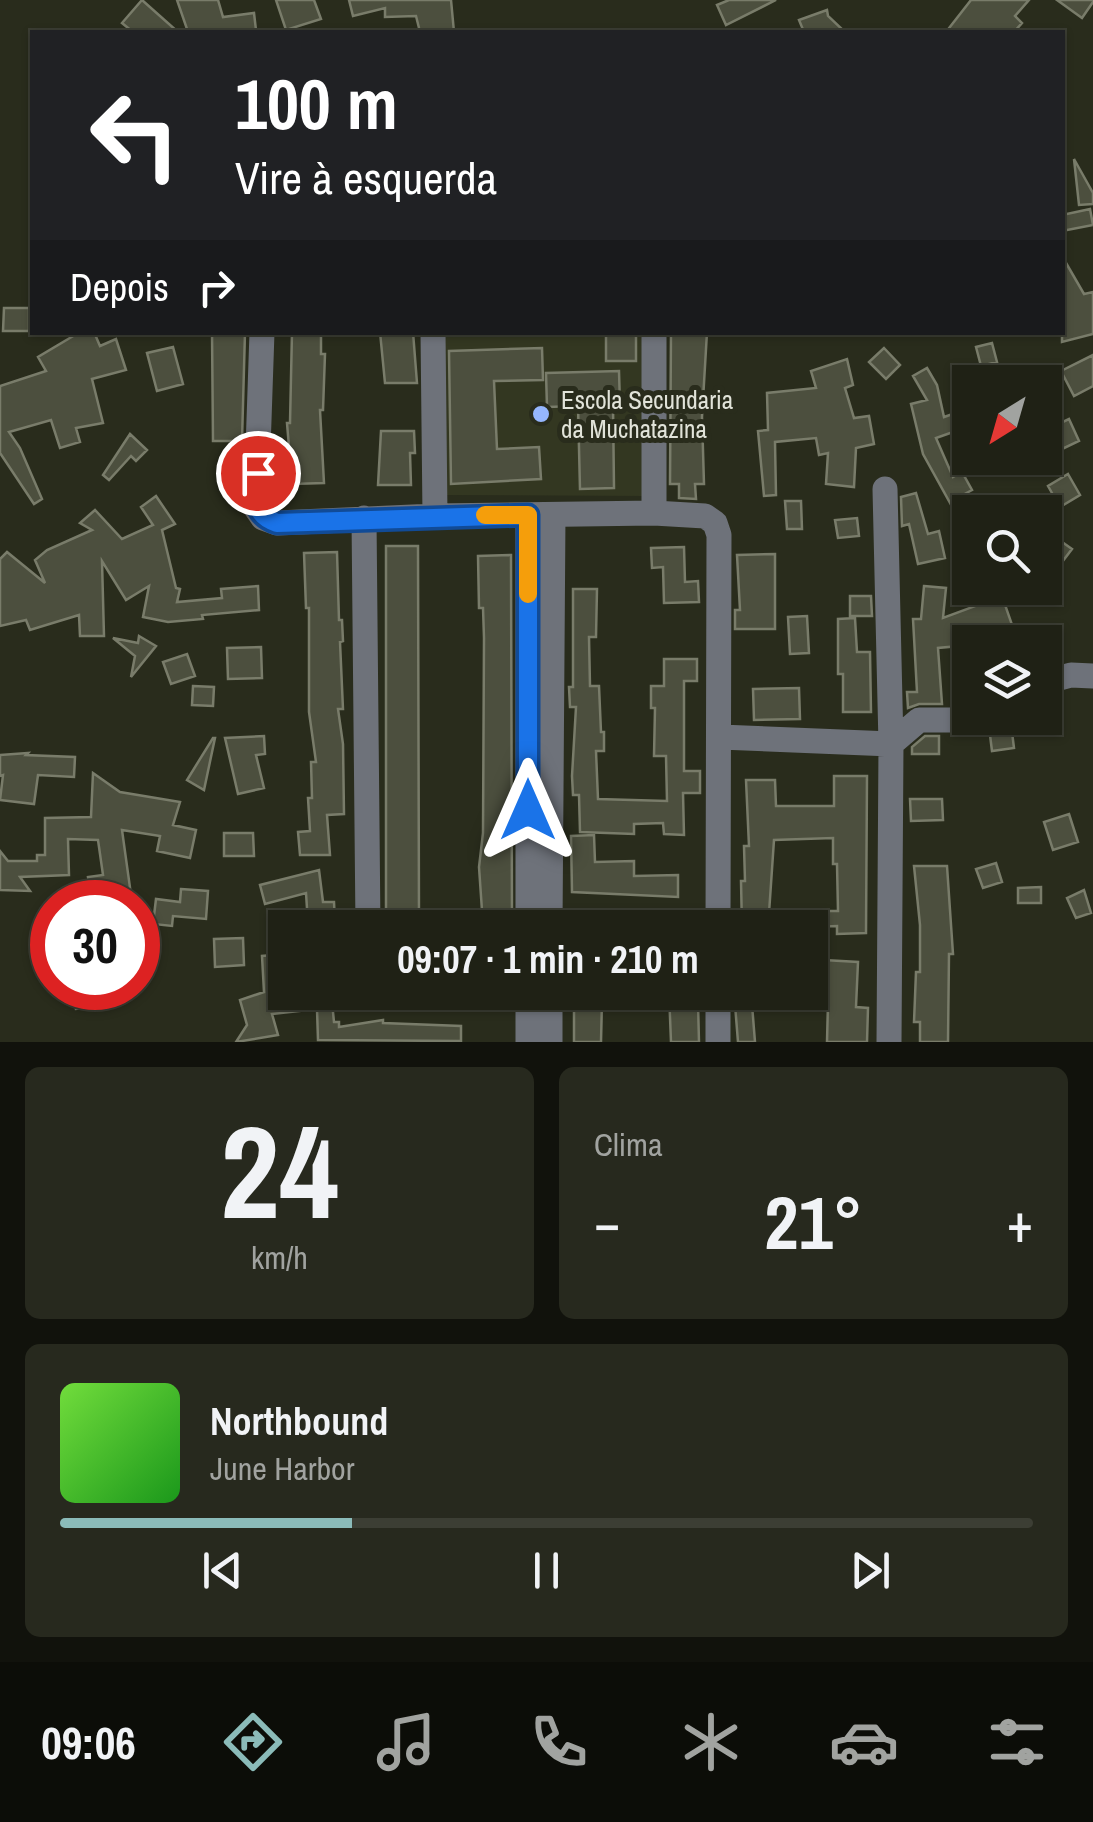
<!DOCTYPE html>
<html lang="pt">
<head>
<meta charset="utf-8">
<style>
	:root { --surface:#1f2115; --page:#27291e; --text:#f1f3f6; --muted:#a1a3a0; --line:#3c3e34; --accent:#8bbbb9 }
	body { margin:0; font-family:"Archivo Narrow",sans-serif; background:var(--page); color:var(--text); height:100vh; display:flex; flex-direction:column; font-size:38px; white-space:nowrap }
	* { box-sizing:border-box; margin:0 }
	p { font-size:32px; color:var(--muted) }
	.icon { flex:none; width:55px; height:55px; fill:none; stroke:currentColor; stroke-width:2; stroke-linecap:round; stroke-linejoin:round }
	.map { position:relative; height:1042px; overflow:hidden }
	.sheet { display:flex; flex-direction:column; gap:25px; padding:25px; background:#11120c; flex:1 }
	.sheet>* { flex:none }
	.guide { position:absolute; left:30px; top:30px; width:1035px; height:305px; border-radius:0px; box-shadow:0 2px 8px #0004,0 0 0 2px var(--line); background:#202124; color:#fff; overflow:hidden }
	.needle { width:65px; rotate:217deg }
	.fabs { position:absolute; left:952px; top:365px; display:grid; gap:20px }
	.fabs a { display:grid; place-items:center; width:110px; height:110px; border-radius:0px; background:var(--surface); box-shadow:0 2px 8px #0004,0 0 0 2px var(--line); font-size:50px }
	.speed { position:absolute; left:30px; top:880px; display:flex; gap:20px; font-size:50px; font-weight:700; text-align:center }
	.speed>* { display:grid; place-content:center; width:130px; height:130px; border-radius:50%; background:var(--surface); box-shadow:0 2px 8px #0004,0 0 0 2px var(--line); line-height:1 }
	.speed .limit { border:15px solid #d22; background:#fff; color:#111 }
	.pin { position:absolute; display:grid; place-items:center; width:85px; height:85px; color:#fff; margin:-42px; border:5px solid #fff; border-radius:50%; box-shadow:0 2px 10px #0007 }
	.me { position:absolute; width:110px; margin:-55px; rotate:0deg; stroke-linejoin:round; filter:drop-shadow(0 0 8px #0008) }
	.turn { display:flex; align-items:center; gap:35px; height:210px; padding:0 40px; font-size:45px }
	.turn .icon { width:130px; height:130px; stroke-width:2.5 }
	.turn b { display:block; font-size:70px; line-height:85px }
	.then { display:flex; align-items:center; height:95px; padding:0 40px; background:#0003; gap:20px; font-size:38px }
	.big { font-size:75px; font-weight:700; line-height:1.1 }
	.sheet .widget { flex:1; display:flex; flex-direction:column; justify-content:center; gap:15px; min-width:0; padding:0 35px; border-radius:15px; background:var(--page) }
	.sheet .dial { align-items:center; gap:0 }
	.dial b { font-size:130px; line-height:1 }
	.song { display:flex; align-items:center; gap:30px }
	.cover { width:120px; height:120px; border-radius:15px; background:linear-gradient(135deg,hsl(100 70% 55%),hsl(120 70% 35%)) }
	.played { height:10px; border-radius:5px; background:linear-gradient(90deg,var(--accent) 30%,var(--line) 30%) }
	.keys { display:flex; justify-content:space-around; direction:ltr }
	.heat { display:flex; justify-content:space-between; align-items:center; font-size:55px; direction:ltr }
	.sheet .tiles { flex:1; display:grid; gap:25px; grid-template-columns:1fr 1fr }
	.widget:last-child { grid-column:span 2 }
	.trip { position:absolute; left:268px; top:910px; width:560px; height:100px; border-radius:0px; background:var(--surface); box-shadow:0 2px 8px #0004,0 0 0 2px var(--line); font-weight:700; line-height:100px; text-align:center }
	.menu { display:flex; height:160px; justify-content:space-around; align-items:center; background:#0c0d08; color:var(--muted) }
	.menu .icon { width:70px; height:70px }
	.menu .active { color:var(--accent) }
	.menu b { font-size:45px; color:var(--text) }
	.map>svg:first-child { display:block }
</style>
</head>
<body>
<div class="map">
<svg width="1093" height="1042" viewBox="0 0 1093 1042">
	<rect width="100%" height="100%" fill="#292c1c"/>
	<path fill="#333721" d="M437,333H645V496L437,495Z"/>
	<path fill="#4c4f3e" stroke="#797c6a" stroke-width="2.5" d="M142,0L178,32H133L122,23Z
		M177,0H218L223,17L254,13L256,30L188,32Z
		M276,0H314L321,19L286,30Z
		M349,0H451L454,32H420L416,16L385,17V8L353,16Z
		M729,0H776L726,25L717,5Z
		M971,0H1029L1015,16L1022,23L1014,32H946Z
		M1057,0H1093V2L1082,18Z
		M827,10L828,16L845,32H804L799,20Z
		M1074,159L1093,193V204L1079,205Z
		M1090,209L1093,225L1062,231V215Z
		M1062,256L1084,294L1093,292V334L1062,342Z
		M4,308H29V331H3Z
		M80,332H94L100,346L116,339L126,370L92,379L103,423L76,428L80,442L60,448L51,420L9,432L20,448L42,499L34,504L0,453V386L46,371L38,357Z
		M212,332H245L242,441H213Z
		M292,332H321V354H325L323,410H320L324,483L292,484L287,423H290Z
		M380,332H413L417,383H385Z
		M606,332H636V361H606Z
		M671,332H707L702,417L704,484H695L696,499L679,498V484H670Z
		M992,343L997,362L981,366L976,347Z
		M173,347L183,384L157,391L147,353Z
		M542,348L543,380L494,381L497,449L539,447L541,479L451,484L449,351Z
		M884,348L900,365L886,379L869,362Z
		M1093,355V386L1074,396L1061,371Z
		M847,359L853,385L845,388L854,418L869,416L874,444L856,448L854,487L826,484L828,453L819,455L816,438L775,442L776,495L764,496L758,431L768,430L767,393L816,388L811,371Z
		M927,368L937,385L944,417L970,408V426L936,438L953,477L962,472L972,490L961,496L970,516L960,521L923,454L911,404L927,400L913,376Z
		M619,371L620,405H613L614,488L580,489L578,406L547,407L546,373Z
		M1069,419L1079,441L1060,450L1050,428Z
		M381,431H414L415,453H410L411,485H378Z
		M130,434L147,450L136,461L131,456L109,480L103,475Z
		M1068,474L1080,495L1060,507L1048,486Z
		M916,493L928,534L939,531L945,558L918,564L909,524L902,526L901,497Z
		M156,496L175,524L162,530L176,588L180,589L177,602L222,598L221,589L258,586L259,610L202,615L203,619L168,622L143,617L149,586L126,600L102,561L104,636H80L79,615L30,630L26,620L0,626V559L7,552L45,583L35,560L47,550L92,530L80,523L95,510L122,539L153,525L141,507Z
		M785,501H801L802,529H787Z
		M857,518L859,536L838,538L835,520Z
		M1045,530L1072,549L1059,566L1045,577Z
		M386,546H418L419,921L386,922Z
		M684,547L685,582L698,581L699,602L664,603L663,567L652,568L651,548Z
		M337,552L339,620H342L343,641L340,642L343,709H338L343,744L344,814L327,815L330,855H300L298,832L310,831L308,798H312L311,762H316L309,712V608H306L304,553Z
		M775,554V629H735V610H740L737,555Z
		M511,555L512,925H483L479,867L483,833L484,638L483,608H479L478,556Z
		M924,586L946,588L943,618L1002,596L1018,642H970V645L938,648L942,704H919L908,708L907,692H917L913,619H921Z
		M573,589H597L596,637H589L590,686H599L601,732H604V751H596L598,799L667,801L666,756H654L655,708H651V686H664V659H697V681H684V771H700V793H683L684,835L664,834L663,823L634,824V834L580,832L579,795H573L572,776L576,707H570L569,687H573Z
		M850,596H871L872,616H850Z
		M807,616L809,653L790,654L788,617Z
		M855,618L857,652H870L871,712H843V674H838V619Z
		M139,636L156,646L131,677L135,656L113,638L138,643Z
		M261,647L262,678L228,679L227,648Z
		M187,654L195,676L171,684L163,662Z
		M193,686L214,687L213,706L192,705Z
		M799,688L800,719L754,720L753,689Z
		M1011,724L1014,748L992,751L989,727Z
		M264,736L265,754L256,755L264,788L238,794L225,738Z
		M925,736H939V754H912V747Z
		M213,738H215L204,790L187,780Z
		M28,753L26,755L75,757L74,777L38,775L34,804L0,800L3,775L0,776V755Z
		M93,773L120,792L180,802L173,825L196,830L190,858L157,851L160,836L122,830L132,902H92L88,877L103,875L98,840L68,839L69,875L20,877L30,891L0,890V851L8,861H37V855H45V818L91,817Z
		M834,776H867L866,933L837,934V926L812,927V911H838L837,864H833V838L774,840L768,928H742L741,881H745L744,846H749L746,780H775L776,806H834Z
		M910,799H942L943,820L911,821Z
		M1069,814L1078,842L1053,850L1044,822Z
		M224,833H253L254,856H224Z
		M594,835L595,862L634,861V876L678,875V897L572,892L571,836Z
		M996,863L1002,882L983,888L976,869Z
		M914,866H947L953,954H949L948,1042H920V1022H914L916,972H920V925Z
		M319,870L323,902H334L335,924H308L306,893L265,904L260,885Z
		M1041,887V903H1018V888Z
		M181,889L208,891L206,919L173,916L172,926L153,924L156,899L180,902Z
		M1084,890L1091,913L1076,918L1067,898Z
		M243,938L244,965L215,967L214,939Z
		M285,954V992H331L334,1022H339V1027L383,1020V1023L461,1026V1041L318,1040L317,1009L272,1014L278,1035L236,1042L247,1025L240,1000L264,992L262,956Z
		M824,960L858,962L856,1007L868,1008L867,1042H827L828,1002L822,1001Z
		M95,988L97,1007L76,1009L74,990Z
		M486,992H512V1008H486Z
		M669,992H692L694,1002H698L699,1042H671Z
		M734,992H751L755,1042H738Z
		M602,1000L601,1042H574V1001Z"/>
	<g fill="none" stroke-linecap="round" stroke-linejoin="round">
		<path stroke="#6e727a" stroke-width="25" d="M262,332L256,508L263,518L277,523L435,516L654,513L705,516L715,523L719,535L718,928
			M433,332L435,516
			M654,332V513
			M885,489L891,744L889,1042
			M528,515V928
			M364,518L368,928
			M1045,682L1071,675L1093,676
			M720,737L891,744L919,720H959L970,715
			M550,928L553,515
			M550,992V1042
			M528,1042V992
			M718,1042V992"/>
	</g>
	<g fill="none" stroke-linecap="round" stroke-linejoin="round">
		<defs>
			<path id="route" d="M258,473C257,497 251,514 277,523L528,515V810"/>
		</defs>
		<use href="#route" stroke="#114b97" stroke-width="25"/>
		<use href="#route" stroke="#1a73e8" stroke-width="18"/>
		<path stroke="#f59e0b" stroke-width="18" d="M485,515H528V594"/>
	</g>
	<circle fill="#95b6fd" stroke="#292c1c" stroke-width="4" cx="541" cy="414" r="10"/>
	<g text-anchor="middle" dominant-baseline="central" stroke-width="10" stroke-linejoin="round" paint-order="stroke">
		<g font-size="25" fill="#e1e3d9" stroke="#292c1c" text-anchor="start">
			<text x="561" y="400">Escola Secundaria<tspan x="561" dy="29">da Muchatazina</tspan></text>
		</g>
	</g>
</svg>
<div class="fabs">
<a><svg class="needle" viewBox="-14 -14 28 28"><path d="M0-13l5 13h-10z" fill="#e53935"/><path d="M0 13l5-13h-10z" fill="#a1a3a0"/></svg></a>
<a><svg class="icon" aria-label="search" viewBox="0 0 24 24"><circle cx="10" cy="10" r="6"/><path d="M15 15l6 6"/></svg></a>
<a><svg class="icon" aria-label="layers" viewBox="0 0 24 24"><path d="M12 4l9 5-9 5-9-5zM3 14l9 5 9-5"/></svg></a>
</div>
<div class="speed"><div class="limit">30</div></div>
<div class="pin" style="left:258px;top:473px;background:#d93025"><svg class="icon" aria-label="arrive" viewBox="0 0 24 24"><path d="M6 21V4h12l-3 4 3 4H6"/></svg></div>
<svg class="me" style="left:528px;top:810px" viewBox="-20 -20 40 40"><path d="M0-17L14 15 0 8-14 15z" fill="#1a73e8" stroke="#fff" stroke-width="4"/></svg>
<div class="trip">09:07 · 1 min · 210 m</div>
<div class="guide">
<div class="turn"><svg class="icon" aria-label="left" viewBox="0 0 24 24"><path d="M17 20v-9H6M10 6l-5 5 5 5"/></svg><div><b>100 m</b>Vire à esquerda</div></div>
<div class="then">Depois<svg class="icon" aria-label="right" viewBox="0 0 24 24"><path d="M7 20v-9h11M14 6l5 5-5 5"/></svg></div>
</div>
</div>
<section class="sheet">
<div class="tiles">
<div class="widget dial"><b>24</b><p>km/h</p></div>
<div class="widget"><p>Clima</p>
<div class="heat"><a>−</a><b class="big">21°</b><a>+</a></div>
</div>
<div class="widget">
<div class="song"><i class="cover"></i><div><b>Northbound</b><p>June Harbor</p></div></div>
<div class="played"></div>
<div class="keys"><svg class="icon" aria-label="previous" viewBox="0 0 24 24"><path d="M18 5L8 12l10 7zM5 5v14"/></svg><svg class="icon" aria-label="pause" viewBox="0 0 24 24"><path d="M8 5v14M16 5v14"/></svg><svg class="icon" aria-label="next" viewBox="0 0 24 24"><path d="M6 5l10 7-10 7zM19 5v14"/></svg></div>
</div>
</div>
</section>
<nav class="menu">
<b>09:06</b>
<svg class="icon active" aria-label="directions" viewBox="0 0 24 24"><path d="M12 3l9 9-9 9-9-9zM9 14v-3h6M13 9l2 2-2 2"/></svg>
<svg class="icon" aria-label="music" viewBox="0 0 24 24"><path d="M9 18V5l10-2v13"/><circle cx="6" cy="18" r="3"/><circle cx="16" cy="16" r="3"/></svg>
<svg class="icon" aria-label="phone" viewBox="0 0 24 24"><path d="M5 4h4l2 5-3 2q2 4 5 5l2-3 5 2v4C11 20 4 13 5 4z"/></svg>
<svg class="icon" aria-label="climate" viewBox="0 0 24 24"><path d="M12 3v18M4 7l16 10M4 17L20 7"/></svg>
<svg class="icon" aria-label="car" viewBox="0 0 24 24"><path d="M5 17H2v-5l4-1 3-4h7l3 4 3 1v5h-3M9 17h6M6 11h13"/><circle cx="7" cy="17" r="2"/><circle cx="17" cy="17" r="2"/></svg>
<svg class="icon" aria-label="filters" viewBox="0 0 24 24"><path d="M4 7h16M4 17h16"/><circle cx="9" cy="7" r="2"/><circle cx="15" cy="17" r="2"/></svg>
</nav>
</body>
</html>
